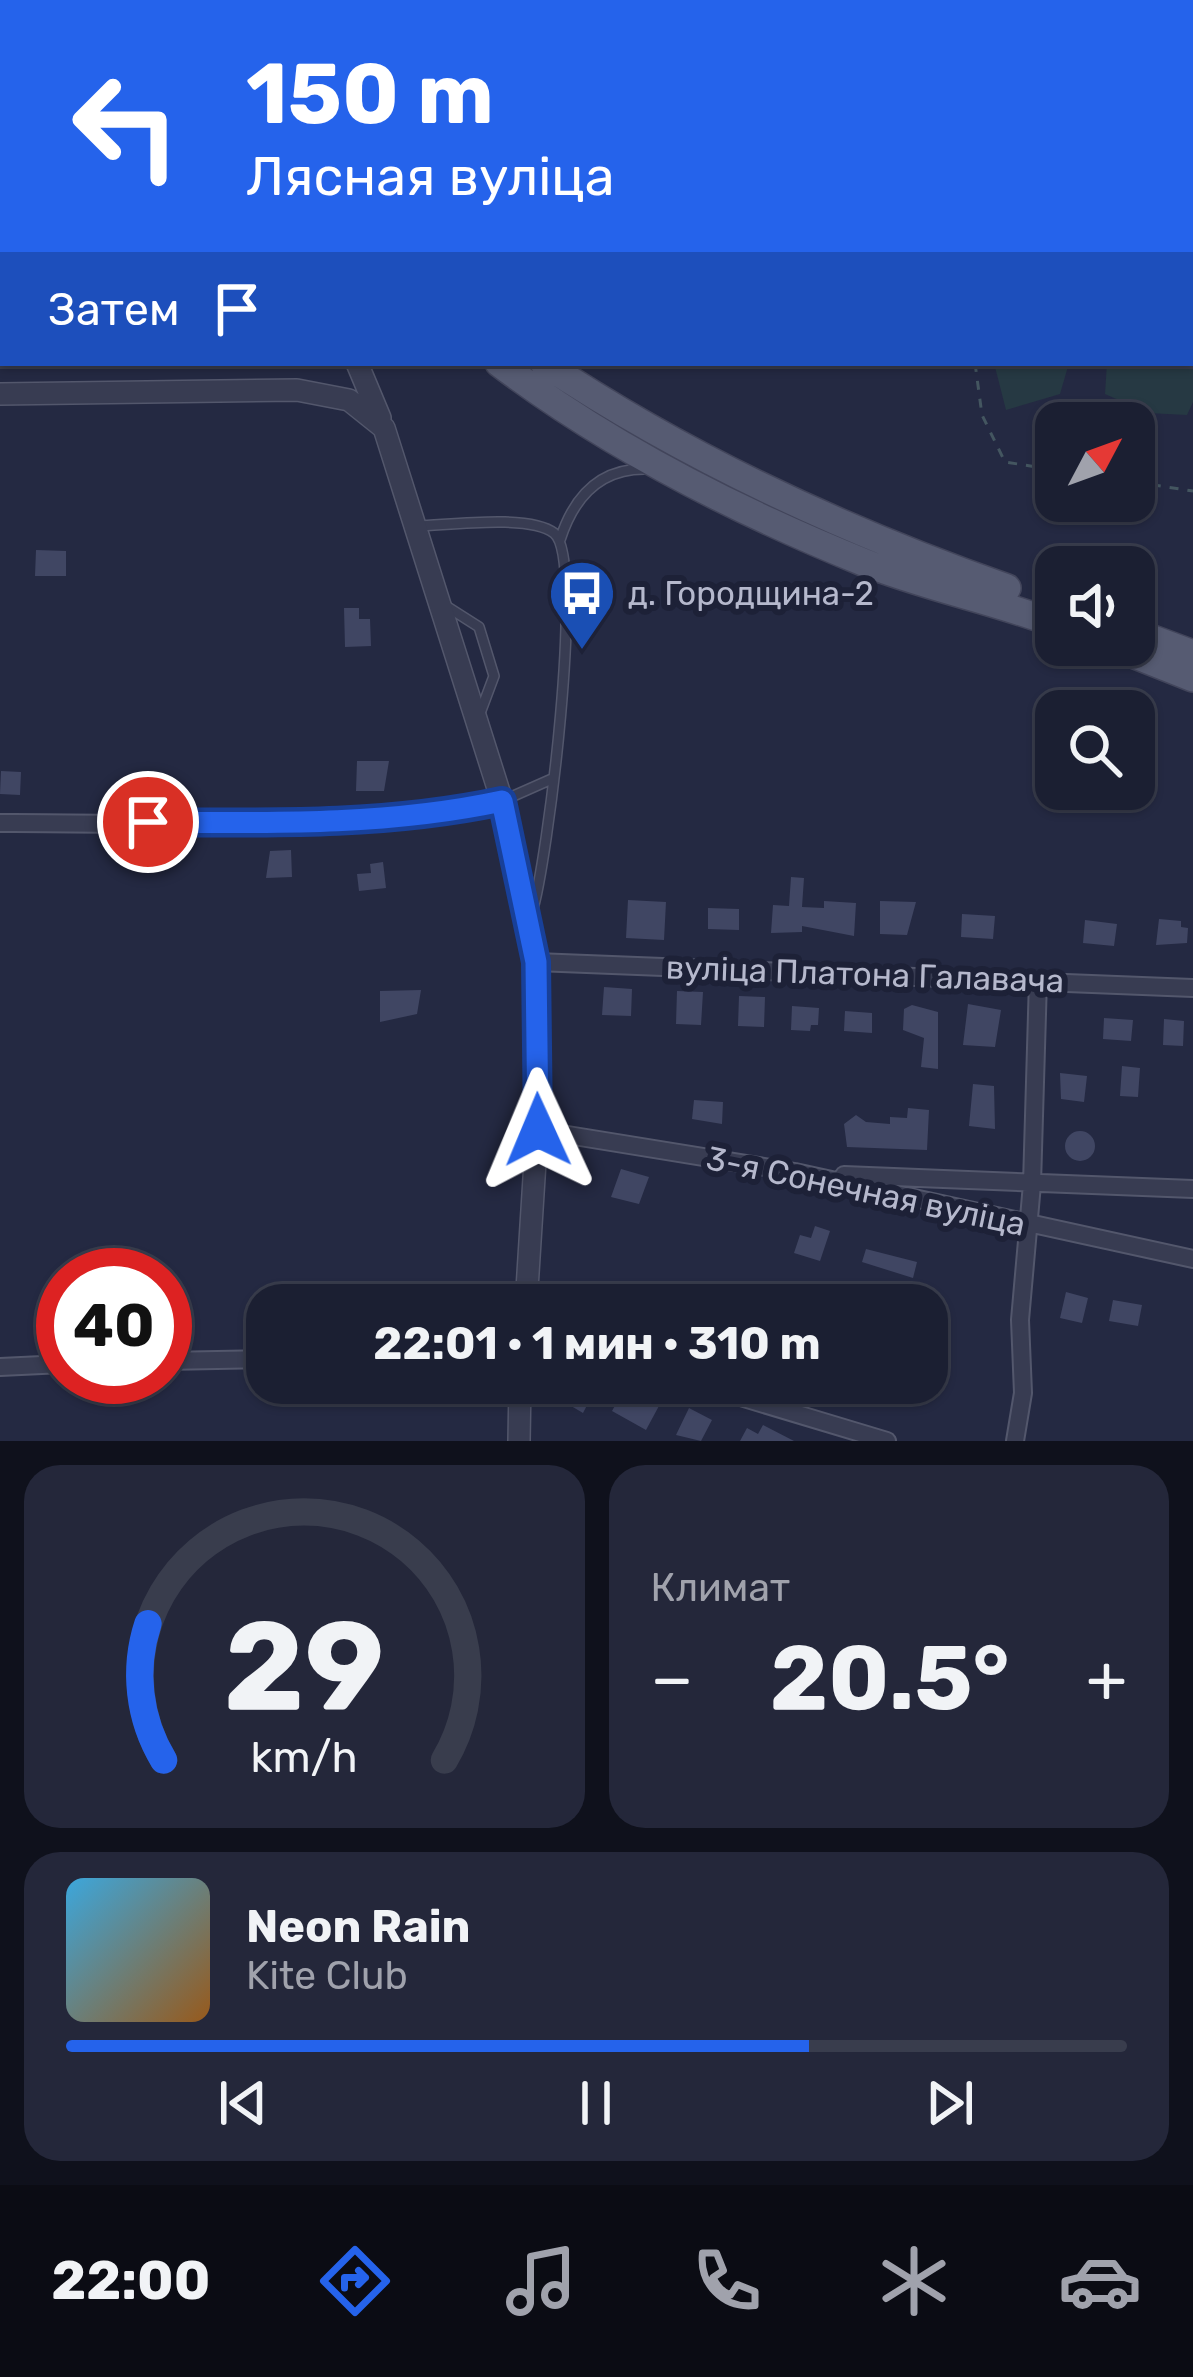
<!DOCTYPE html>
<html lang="ru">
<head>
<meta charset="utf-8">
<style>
	:root { --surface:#1b1f32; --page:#24273a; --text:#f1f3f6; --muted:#a0a2ac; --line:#393d4d; --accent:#2563eb }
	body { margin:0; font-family:Rubik,sans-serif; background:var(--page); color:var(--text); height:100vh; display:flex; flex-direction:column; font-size:45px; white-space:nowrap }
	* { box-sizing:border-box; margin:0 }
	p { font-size:39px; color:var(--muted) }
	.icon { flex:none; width:66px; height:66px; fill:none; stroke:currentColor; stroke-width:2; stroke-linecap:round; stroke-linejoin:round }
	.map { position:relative; height:1441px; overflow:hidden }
	.details { display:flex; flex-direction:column; gap:24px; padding:24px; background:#0f111c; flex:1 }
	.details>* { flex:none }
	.hud { position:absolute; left:0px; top:0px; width:1194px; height:366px; box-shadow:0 3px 9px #0004,0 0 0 3px var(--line); background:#2563eb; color:#fff; overflow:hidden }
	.needle { width:78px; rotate:49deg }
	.controls { position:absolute; left:1035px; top:402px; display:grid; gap:24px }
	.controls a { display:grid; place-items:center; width:120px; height:120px; border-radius:24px; background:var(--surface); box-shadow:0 3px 9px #0004,0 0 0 3px var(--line); font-size:60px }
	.speed { position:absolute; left:36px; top:1248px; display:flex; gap:24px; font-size:60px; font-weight:700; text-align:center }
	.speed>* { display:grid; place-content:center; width:156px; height:156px; border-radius:50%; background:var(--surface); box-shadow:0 3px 9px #0004,0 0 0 3px var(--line); line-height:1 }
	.speed .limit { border:18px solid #d22; background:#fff; color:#111 }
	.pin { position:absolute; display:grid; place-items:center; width:102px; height:102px; color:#fff; margin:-51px; border:6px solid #fff; border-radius:50%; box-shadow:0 3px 12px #0007 }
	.me { position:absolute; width:132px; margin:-66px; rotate:359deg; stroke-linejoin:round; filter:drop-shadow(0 0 9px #0008) }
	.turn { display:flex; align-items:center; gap:42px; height:252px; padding:0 48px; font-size:54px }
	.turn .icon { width:156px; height:156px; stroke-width:2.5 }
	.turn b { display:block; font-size:84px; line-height:102px }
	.then { display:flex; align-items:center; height:114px; padding:0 48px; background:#0003; gap:24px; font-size:45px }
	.big { font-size:90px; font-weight:700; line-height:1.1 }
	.details .card { flex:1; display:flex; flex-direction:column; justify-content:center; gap:18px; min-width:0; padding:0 42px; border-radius:36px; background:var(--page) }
	.details .dial { align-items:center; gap:0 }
	.dial svg { height:312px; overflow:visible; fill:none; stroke:var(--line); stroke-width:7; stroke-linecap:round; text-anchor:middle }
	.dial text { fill:var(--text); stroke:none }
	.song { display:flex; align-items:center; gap:36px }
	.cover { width:144px; height:144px; border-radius:18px; background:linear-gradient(135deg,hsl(200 70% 55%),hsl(30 70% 35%)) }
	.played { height:12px; border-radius:6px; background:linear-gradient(90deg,var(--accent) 70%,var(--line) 70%) }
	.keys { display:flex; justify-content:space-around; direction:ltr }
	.heat { display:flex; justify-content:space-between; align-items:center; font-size:66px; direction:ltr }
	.details .tiles { flex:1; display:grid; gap:24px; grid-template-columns:1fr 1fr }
	.card:last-child { grid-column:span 2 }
	.trip { position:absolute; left:246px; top:1284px; width:702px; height:120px; border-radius:36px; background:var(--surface); box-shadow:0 3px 9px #0004,0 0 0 3px var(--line); font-weight:700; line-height:120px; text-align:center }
	.tabs { display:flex; height:192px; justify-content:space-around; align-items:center; background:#0b0c14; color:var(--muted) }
	.tabs .icon { width:84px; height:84px }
	.tabs .selected { color:var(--accent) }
	.tabs b { font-size:54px; color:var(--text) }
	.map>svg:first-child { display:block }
</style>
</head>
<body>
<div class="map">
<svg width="1193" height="1441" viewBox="0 0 1193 1441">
	<rect width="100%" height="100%" fill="#242942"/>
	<path fill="#263943" d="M968,0H1193V167L1191,3Z
		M1193,328V402L1187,415L1148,413L1105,394L1107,363H1191Z
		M994,363H1069L1060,394L1006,410Z"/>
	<path fill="#404663" d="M36,550L66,551V576H35Z
		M344,608H359V619H370L371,646L345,647Z
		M357,761H389L384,791H356Z
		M1,771L21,772L20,795L0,794Z
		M291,850L292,877L266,878L270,851Z
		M383,862L386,888L359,891L357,874L371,873L370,864Z
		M791,877L804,878L802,907L824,908V901L856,903L854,936L802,926V932L771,933L773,905L789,906Z
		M628,900L666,902L664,940L626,938Z
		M880,901L916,902L907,935L880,934Z
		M708,908L739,909V930L708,929Z
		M962,914L995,916L993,939L961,937Z
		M1159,919L1181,921V927L1188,928L1187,943L1156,945Z
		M1085,920L1117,924L1114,946L1083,943Z
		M604,987L632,989L631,1016L602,1015Z
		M421,990L417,1014L380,1022V991Z
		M677,991L703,992L701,1025L676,1024Z
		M739,996L765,997L764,1027L738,1026Z
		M968,1004L1001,1010L995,1047L963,1045Z
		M912,1005L938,1012V1069L921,1067L924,1038L903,1030L904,1009Z
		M792,1006L819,1008L818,1025H811L810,1031L791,1030Z
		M845,1011L872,1013V1033L844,1031Z
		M1104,1018L1133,1020L1131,1041L1103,1039Z
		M1164,1019L1184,1021L1183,1046L1163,1045Z
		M1122,1066L1140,1068L1138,1097L1120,1096Z
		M1060,1073L1087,1076L1084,1102L1061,1099Z
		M973,1084L994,1086L995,1129L969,1126Z
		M694,1100L723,1102L722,1124L692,1119Z
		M908,1108L929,1110L927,1150L847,1147L844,1124L856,1115L866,1122L890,1124V1117L907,1118Z
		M1065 1146a15 15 0 1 1 30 0a15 15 0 1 1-30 0Z
		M621,1169L649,1177L639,1204L611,1197Z
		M815,1226L830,1231L820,1261L794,1253L800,1235L811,1238Z
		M866,1249L917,1262L913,1278L862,1262Z
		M1066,1292L1088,1298L1082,1323L1060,1318Z
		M1113,1300L1142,1305L1138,1326L1109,1321Z
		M570,1383L597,1386L583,1413L561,1400Z
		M625,1387L636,1392L638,1387L660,1404L646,1430L612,1411Z
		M689,1408L712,1420L701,1441L676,1435Z
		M763,1425L794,1441H740L747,1428L758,1434Z"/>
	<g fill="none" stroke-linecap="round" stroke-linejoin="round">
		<defs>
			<path id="service" d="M1191,280L1193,281
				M418,526C450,525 530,514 554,533C586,558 547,866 532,912
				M560,540C573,499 598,469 644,469
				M446,606L479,627L494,676L479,716
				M502,801L554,778"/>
			<path id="minor" d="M0,823C166,822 339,836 502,801
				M536,962L1193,988
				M537,1130L795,1172L1193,1259
				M844,1175L1193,1189
				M165,1361L267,1359
				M0,1367L63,1364
				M694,1383L887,1441
				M1015,1441L1023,1393L1020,1320L1032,1184L1038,980"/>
			<path id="tertiary" d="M357,363L380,418
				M0,394L297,390L349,400L384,428L502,801L536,962L537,1130L526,1305
				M519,1441L520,1383"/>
			<path id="primary" d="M125,0L128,3
				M156,0L158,3
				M499,363C608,445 737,511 863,562C925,587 993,600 1056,624
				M544,363C688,459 845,531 1007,588
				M1134,632L1193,654
				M1110,645L1193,678"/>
		</defs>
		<use href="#service" stroke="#53576c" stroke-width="12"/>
		<use href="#minor" stroke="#53576c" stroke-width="20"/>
		<use href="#tertiary" stroke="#53576c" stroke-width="24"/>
		<use href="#primary" stroke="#42455b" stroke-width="30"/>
		<path stroke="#445660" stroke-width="3" stroke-dasharray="9 9" stroke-linecap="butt" d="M955,0L982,3
			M1096,0V3
			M925,3L935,0
			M1191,11H1193
			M975,363L982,415L1005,462L1056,470
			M1134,482L1193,491"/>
		<use href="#service" stroke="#383c52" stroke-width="9"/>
		<use href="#minor" stroke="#383c52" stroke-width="16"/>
		<use href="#tertiary" stroke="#383c52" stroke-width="21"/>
		<use href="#primary" stroke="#565b72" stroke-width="27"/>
	</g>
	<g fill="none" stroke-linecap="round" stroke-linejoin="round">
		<defs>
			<path id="route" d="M148,822C266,823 386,826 502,801L536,962L538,1130"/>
		</defs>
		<use href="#route" stroke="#184099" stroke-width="30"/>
		<use href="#route" stroke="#2563eb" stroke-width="21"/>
	</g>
	<defs>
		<symbol id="bus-pin" viewBox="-11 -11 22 30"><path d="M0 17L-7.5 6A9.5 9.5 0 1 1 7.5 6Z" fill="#1a4fb4" stroke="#1d2137"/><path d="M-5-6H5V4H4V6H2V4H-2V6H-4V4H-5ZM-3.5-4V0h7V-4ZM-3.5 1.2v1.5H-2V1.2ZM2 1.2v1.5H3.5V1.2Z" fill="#fff"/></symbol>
	</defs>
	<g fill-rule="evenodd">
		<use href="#bus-pin" x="544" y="555" width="76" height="104"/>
	</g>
	<g text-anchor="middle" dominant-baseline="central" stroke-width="12" stroke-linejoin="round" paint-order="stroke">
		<g font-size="33" fill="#b5b8cc" stroke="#1d2137" text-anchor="start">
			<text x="628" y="593">д. Городщина-2</text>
		</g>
		<g font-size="33" fill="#b5b8cc" stroke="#1d2137">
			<text transform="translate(865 974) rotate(2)">вуліца Платона Галавача</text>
			<text transform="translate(866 1191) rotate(12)">3-я Сонечная вуліца</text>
		</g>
	</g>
</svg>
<div class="controls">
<a><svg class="needle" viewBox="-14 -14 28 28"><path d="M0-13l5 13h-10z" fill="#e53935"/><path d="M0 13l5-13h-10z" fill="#a0a2ac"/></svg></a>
<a><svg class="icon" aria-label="sound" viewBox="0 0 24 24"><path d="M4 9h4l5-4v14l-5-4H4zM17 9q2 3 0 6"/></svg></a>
<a><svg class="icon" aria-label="search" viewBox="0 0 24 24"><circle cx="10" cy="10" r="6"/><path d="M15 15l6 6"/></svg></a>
</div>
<div class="speed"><div class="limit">40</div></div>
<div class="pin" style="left:148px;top:822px;background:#d93025"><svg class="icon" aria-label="arrive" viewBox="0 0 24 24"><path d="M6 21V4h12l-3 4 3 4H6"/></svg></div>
<svg class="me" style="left:538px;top:1130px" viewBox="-20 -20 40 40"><path d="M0-17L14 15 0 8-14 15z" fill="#2563eb" stroke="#fff" stroke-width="4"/></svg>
<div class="trip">22:01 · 1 мин · 310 m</div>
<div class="hud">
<div class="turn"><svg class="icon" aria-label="left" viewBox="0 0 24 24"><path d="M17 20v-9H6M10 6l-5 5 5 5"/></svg><div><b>150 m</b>Лясная вуліца</div></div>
<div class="then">Затем<svg class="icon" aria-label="arrive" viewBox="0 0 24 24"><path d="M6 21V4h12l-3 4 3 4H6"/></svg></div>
</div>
</div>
<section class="details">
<div class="tiles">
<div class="card dial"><svg viewBox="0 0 100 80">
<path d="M14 69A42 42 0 1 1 86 69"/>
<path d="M14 69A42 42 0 0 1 10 34" stroke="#2563eb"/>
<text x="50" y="56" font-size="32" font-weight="700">29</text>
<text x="50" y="72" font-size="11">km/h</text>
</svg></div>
<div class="card"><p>Климат</p>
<div class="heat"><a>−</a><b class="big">20.5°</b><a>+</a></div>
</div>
<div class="card">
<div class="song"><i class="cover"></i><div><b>Neon Rain</b><p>Kite Club</p></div></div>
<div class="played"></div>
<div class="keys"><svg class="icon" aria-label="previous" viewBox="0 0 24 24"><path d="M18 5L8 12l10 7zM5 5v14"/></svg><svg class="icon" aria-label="pause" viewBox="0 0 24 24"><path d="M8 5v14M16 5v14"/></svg><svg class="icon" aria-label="next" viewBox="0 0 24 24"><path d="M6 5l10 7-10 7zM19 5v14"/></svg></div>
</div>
</div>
</section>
<nav class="tabs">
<b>22:00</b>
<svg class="icon selected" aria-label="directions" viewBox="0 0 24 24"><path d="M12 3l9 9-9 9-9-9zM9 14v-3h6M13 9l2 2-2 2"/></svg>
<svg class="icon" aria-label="music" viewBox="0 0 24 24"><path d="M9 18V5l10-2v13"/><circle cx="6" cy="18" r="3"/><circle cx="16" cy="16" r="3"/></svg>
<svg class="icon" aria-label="phone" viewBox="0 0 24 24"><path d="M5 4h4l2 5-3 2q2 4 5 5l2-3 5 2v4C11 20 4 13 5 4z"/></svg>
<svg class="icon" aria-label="climate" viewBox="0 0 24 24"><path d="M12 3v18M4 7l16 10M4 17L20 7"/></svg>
<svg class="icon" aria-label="car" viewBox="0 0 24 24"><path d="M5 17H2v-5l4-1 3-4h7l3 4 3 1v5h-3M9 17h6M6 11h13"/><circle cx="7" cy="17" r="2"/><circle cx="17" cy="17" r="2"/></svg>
</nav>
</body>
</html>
